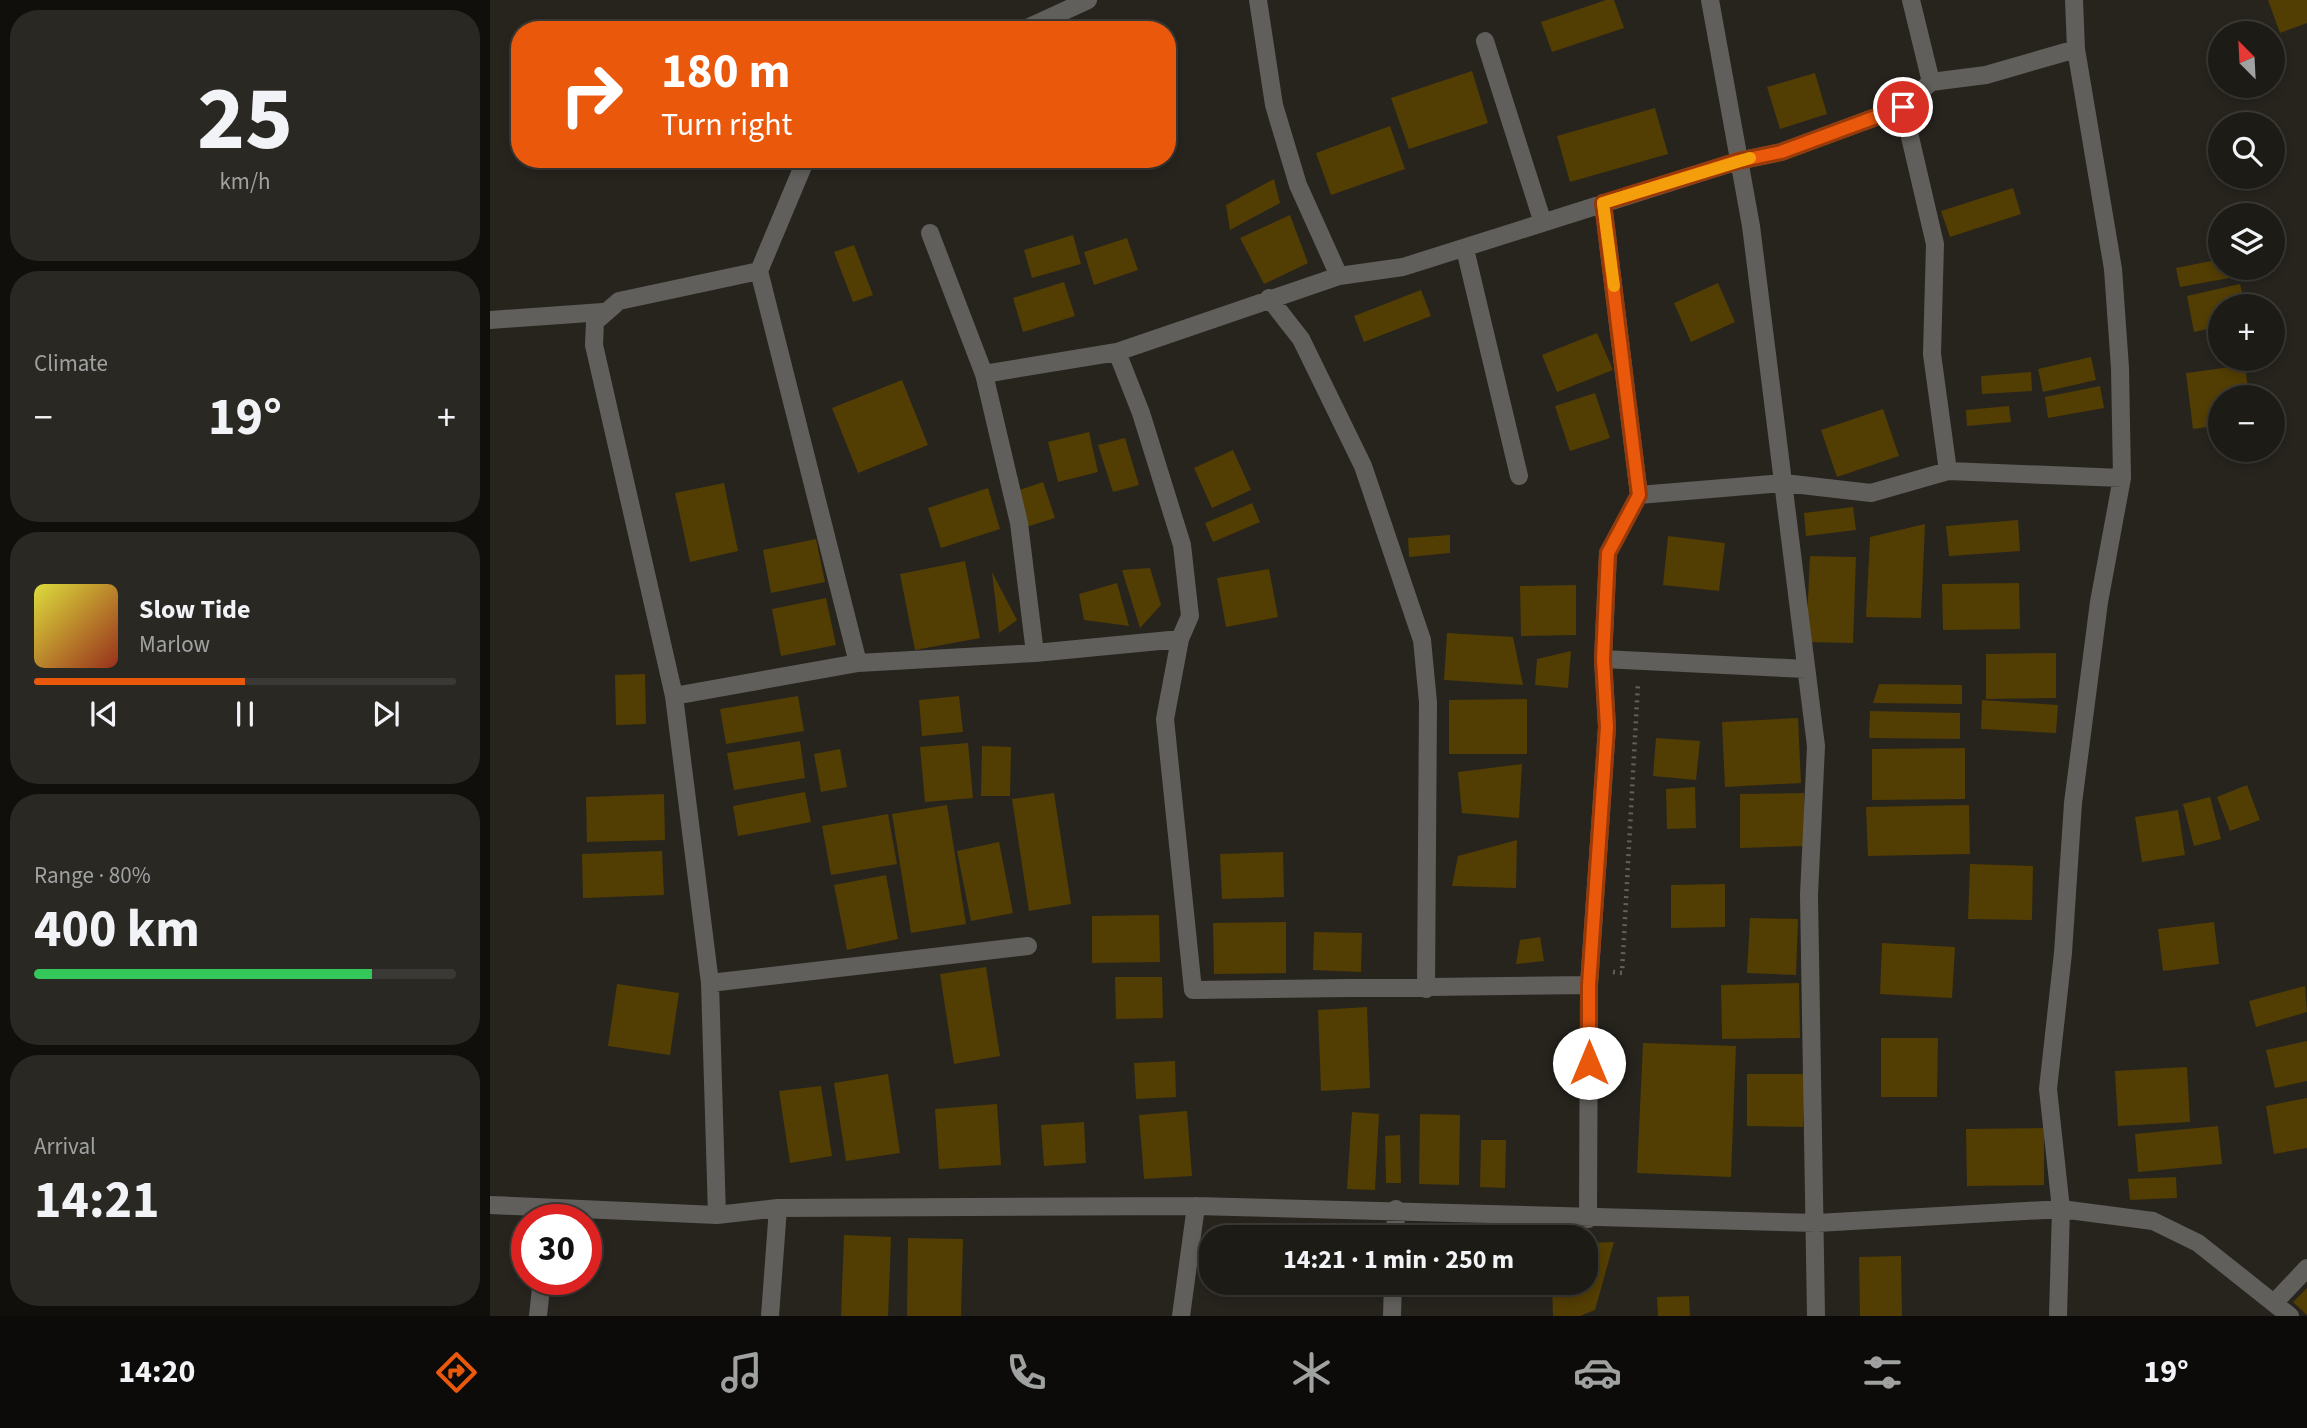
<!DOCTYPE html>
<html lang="en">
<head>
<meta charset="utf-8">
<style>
	:root { --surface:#1d1b16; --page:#2a2823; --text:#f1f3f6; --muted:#a0a1a1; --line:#3b3935; --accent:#ea580c }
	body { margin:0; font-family:"Source Sans 3",sans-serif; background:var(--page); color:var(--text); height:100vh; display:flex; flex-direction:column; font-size:26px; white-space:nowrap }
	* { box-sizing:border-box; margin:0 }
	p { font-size:23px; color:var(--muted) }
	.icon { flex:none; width:38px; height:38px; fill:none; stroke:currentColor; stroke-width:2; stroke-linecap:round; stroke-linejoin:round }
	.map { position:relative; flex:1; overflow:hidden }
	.panel { display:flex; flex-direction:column; gap:10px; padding:10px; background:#100f0c; width:490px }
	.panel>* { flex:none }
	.guide { position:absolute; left:21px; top:21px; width:665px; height:147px; border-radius:28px; box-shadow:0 4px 10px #0003,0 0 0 2px var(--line); background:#ea580c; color:#fff; overflow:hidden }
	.needle { width:46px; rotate:336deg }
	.fabs { position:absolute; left:1718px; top:21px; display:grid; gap:14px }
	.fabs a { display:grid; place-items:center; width:77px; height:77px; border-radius:50%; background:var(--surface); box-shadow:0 4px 10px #0003,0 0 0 2px var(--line); font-size:35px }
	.speed { position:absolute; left:21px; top:1204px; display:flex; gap:14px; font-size:35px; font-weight:700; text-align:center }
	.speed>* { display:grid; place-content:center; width:91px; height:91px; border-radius:50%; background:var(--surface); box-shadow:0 4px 10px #0003,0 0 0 2px var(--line); line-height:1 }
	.speed .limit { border:10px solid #d22; background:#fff; color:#111 }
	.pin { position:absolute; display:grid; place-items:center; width:60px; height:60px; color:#fff; margin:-30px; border:4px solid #fff; border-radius:50%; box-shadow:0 2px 7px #0007 }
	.me { position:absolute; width:77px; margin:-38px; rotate:0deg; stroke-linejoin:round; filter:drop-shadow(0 0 5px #0008) }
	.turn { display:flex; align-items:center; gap:24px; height:147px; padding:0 35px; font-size:32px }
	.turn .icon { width:91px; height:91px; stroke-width:2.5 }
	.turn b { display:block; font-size:49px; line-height:60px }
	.big { font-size:52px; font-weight:700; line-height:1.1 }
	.panel .tile { flex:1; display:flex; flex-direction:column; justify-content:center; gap:10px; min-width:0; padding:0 24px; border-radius:28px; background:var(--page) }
	.panel .dial { align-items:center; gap:0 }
	.dial b { font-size:91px; line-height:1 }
	.song { display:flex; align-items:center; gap:21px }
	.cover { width:84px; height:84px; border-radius:10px; background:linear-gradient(135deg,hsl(60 70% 55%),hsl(10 70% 35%)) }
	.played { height:7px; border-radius:4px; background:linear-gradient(90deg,var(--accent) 50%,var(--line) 50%) }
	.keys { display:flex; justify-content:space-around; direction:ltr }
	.heat { display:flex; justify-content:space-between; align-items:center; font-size:38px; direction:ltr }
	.charge { height:10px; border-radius:5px; background:linear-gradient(90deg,#34c759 80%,var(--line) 0) }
	.trip { position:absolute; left:709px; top:1225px; width:399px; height:70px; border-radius:28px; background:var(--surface); box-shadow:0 4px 10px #0003,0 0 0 2px var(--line); font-weight:700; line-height:70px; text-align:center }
	.dock { display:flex; height:112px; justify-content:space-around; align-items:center; background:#0c0b09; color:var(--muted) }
	.dock .icon { width:49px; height:49px }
	.dock .on { color:var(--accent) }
	.dock b { font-size:32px; color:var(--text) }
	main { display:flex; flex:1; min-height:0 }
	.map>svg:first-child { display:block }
</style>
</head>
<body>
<main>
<section class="panel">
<div class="tile dial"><b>25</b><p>km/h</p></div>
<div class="tile"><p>Climate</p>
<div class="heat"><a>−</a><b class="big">19°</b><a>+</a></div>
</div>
<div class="tile">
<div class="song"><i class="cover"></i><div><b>Slow Tide</b><p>Marlow</p></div></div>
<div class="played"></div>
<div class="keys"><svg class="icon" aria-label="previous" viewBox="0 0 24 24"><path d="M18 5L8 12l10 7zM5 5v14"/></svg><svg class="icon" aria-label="pause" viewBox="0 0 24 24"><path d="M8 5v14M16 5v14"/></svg><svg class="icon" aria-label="next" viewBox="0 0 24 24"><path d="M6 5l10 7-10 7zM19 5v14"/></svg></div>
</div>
<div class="tile"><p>Range · 80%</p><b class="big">400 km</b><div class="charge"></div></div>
<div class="tile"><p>Arrival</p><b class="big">14:21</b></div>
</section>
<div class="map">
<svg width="1817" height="1316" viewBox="0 0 1817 1316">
	<rect width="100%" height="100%" fill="#27241e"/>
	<path fill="#523d03" d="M1116,0H1124L1134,28L1062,52L1051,22Z
		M1778,0H1817V23L1790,33Z
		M982,71L998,123L919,149L901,98Z
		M1325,73L1337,114L1290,129L1277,87Z
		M1165,108L1178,154L1080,182L1067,136Z
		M900,126L915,169L841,195L826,153Z
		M784,179L790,203L740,230L736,205Z
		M1523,188L1531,214L1460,237L1451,211Z
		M800,215L818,263L774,284L750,238Z
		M583,235L591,264L542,278L534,250Z
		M637,238L648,270L604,285L594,252Z
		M364,245L383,295L363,302L344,252Z
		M1731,259V268H1737L1739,278L1690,287L1686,268Z
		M574,282L585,316L533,332L523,298Z
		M1228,283L1245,322L1201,342L1184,303Z
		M1750,284L1755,306H1731V326L1704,332L1697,296Z
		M931,290L941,316L874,342L864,316Z
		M1107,333L1123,370L1067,392L1052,355Z
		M1601,357L1606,380L1553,392L1548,369Z
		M1755,365L1759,397H1731V425L1703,429L1696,373Z
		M1541,372L1542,391L1492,394L1491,376Z
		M412,380L438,445L368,473L342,408Z
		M1610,386L1614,408L1558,418L1555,397Z
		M1105,393L1120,438L1080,451L1065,406Z
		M1519,406L1521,422L1477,426L1476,410Z
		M1393,409L1409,456L1347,477L1331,430Z
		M599,432L608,472L568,482L558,442Z
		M635,438L649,485L623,492L608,445Z
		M743,450L761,490L722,508L704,468Z
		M553,482L565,518L536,527L524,492Z
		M234,483L248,551L200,562L185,493Z
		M498,488L510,529L451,548L438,508Z
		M762,503L770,522L723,542L715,523Z
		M1363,507L1366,530L1316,536L1314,513Z
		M1528,520L1530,551L1459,556L1456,526Z
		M1435,524L1431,618L1376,617L1380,537Z
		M960,535V553L919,557L918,538Z
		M1178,536L1235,543L1229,591L1173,585Z
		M326,539L335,582L281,593L273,550Z
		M1320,556L1366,557L1363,643L1316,642Z
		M475,561L490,638L425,650L410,574Z
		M660,568L671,605L650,628L632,570Z
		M779,569L788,617L736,627L727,578Z
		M502,572L527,620L509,633Z
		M627,583L639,626L594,620L589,594Z
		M1529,583L1530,629L1453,630L1452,584Z
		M1086,585V635L1031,636L1030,586Z
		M336,598L346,645L291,656L282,609Z
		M957,633L1023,637L1033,685L954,680Z
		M1081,651L1078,688L1045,685L1047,659Z
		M1566,653V698L1496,699V654Z
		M155,674L156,724L126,725L125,675Z
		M1389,684L1472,685V704L1383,703Z
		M308,696L314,731L236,744L230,709Z
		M469,696L473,732L432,736L429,700Z
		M1037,699V754H959V700Z
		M1492,700L1568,705L1566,733L1491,729Z
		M1380,711L1470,713V739L1379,738Z
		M1308,718L1311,783L1235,787L1232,722Z
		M1166,738L1210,741L1206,780L1163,776Z
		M310,741L315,778L244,790L237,753Z
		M478,743L483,798L435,802L430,747Z
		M492,746L521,747L520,796H491Z
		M1475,748V799L1382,800V749Z
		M350,749L357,787L331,792L324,754Z
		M1032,764L1029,818L972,813L968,772Z
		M1757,785L1770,820L1740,831L1727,797Z
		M1205,787L1206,828L1177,829L1176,789Z
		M315,792L321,822L248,836L243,806Z
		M564,793L581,904L539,911L522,799Z
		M1314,793L1315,846L1250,848V794Z
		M174,794L175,840L97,842L96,797Z
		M1720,797L1731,839L1704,846L1693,804Z
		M457,805L476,924L421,933L402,814Z
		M1479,805L1480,854L1378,856L1376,807Z
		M1688,810L1695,855L1652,862L1645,817Z
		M398,814L407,864L341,875L332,826Z
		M1027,840L1026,888L962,886L968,856Z
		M509,842L523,913L481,921L467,851Z
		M172,851L174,895L93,898L92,854Z
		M793,852L794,897L732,899L730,854Z
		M1480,864L1543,866L1542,920L1478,919Z
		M396,875L408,939L357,950L344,885Z
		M1235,884V927L1181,928V885Z
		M669,915L670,962L602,963V916Z
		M1260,918L1308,919L1306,975L1257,973Z
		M796,922V973L724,974L723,923Z
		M1724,922L1729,964L1673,971L1668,929Z
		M824,932L872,933L871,972L823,970Z
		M1050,937L1054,961L1026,964L1030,940Z
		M1392,943L1465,947L1462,998L1390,994Z
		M496,967L510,1056L464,1064L450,974Z
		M625,977H672L673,1018L626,1019Z
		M1309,983L1310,1038L1232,1039L1231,985Z
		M127,984L189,993L180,1055L118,1046Z
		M1815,986L1817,1012L1766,1027L1759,1001Z
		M877,1007L880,1088L831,1091L828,1010Z
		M1391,1038H1448L1447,1097H1391Z
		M1817,1041V1081L1785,1088L1776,1050Z
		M1153,1043L1246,1046L1241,1177L1147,1173Z
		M685,1061L686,1097L646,1099L644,1063Z
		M1697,1067L1700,1122L1628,1126L1625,1071Z
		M398,1074L410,1153L356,1161L344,1083Z
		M1257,1074H1315L1313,1127L1257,1126Z
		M331,1086L342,1156L300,1163L289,1091Z
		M1817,1098V1148L1784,1154L1776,1106Z
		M507,1104L511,1165L449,1169L445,1109Z
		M697,1111L702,1176L654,1179L649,1115Z
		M862,1112L889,1114L885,1190L857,1189Z
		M930,1114L970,1115L969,1185L929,1184Z
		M594,1122L596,1163L554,1166L551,1125Z
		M1728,1126L1732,1164L1648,1172L1645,1134Z
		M1554,1128V1185L1477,1186L1476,1129Z
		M910,1135L911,1183H896L895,1136Z
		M991,1140H1016L1015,1188L990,1187Z
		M1686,1177L1687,1198L1640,1200L1638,1179Z
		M843,1229V1237H801V1231Z
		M854,1233H895V1237H854Z
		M354,1235L401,1237L398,1316H351Z
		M418,1238L473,1239L471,1316H417Z
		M1124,1242L1105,1310L1090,1316H1063L1062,1283H1096V1243Z
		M1411,1256L1412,1316H1370L1369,1257Z
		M803,1283H844V1292L803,1293Z
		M855,1283H896V1293L855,1294Z
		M1817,1288V1315L1803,1302Z
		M1199,1296L1200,1316H1168L1167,1297Z"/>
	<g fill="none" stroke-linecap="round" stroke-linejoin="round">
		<path stroke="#63605a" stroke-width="4.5" stroke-dasharray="2 5" stroke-linecap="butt" d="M1123,972L1132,973L1148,683"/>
		<path stroke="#615f5b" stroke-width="18" d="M768,0L784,105L808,185L849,276L913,267L1248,161L1291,152L1413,107L1441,82L1496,75L1586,49
			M1220,0L1261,226L1326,746L1319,895L1326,1316
			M1421,0L1441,82
			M533,30L598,0
			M995,41L1053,223
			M1413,107L1445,244L1442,354L1458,471
			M316,159L269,271L368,663
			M440,233L494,374L529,523L545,653
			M975,249L1029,476
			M269,271L129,301L105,322L104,345L184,696L220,983L538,946
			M779,298L811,339L873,466L932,640L938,702L936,989
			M0,320L113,312
			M627,352L651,413L692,545L700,616L690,639
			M494,374L627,352L849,276
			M1149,495L1294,483L1381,493L1458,471L1632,478
			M1113,659L1316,669
			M184,696L368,663L545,653L690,639L675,719L703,990L1099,985
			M220,983L227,1215
			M0,1205L227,1215L288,1208L706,1206L1327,1223L1571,1209L1663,1221L1708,1243L1800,1316
			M1098,1219L1099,985L1117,727L1113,659L1118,553L1149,495L1113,203
			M905,1237L906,1209
			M1785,1302L1817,1268
			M48,1316L52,1279
			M280,1316L288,1208
			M691,1316L706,1206
			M902,1316L903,1283
			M1568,1316L1571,1209L1558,1089L1573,953L1583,803L1609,602L1632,478L1630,368L1623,269L1586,49L1584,0"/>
	</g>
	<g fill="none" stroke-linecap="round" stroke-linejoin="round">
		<defs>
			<path id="route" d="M1099,1063V985L1117,727L1113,659L1118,553L1149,495L1113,203L1248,161L1291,152L1413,107"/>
		</defs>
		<use href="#route" stroke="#983908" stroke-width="18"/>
		<use href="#route" stroke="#ea580c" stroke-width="12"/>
		<path stroke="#f59e0b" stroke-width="12" d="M1124,286L1113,203L1260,158"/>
	</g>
</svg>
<div class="fabs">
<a><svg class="needle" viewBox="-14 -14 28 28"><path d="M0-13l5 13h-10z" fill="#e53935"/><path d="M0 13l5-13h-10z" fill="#a0a1a1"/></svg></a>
<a><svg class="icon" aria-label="search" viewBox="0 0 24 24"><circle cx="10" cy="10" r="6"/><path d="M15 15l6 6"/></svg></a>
<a><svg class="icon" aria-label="layers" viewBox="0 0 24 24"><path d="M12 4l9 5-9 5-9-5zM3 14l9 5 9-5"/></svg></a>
<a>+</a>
<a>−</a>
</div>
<div class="speed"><div class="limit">30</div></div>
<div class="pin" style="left:1413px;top:107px;background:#d93025"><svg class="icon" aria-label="arrive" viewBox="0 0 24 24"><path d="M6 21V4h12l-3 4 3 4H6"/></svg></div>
<svg class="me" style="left:1099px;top:1063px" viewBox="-20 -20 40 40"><circle r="19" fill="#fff"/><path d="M0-13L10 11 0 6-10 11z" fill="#ea580c"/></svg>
<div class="trip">14:21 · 1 min · 250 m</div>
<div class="guide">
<div class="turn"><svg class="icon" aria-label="right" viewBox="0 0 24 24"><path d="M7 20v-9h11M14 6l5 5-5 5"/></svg><div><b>180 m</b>Turn right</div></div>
</div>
</div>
</main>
<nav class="dock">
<b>14:20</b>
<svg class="icon on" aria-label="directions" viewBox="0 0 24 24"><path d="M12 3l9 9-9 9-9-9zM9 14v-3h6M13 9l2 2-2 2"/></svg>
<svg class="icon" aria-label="music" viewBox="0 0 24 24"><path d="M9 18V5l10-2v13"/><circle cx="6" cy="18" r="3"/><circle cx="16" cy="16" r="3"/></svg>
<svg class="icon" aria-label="phone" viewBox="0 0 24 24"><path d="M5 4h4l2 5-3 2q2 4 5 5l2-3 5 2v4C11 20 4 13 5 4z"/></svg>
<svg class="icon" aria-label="climate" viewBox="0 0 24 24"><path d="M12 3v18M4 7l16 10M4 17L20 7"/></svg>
<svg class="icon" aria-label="car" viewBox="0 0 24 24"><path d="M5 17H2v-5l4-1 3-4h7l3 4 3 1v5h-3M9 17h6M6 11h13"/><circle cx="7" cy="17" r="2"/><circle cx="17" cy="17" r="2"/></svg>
<svg class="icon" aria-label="filters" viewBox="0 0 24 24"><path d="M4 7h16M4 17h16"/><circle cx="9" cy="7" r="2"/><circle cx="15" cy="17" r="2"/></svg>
<b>19°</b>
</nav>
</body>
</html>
